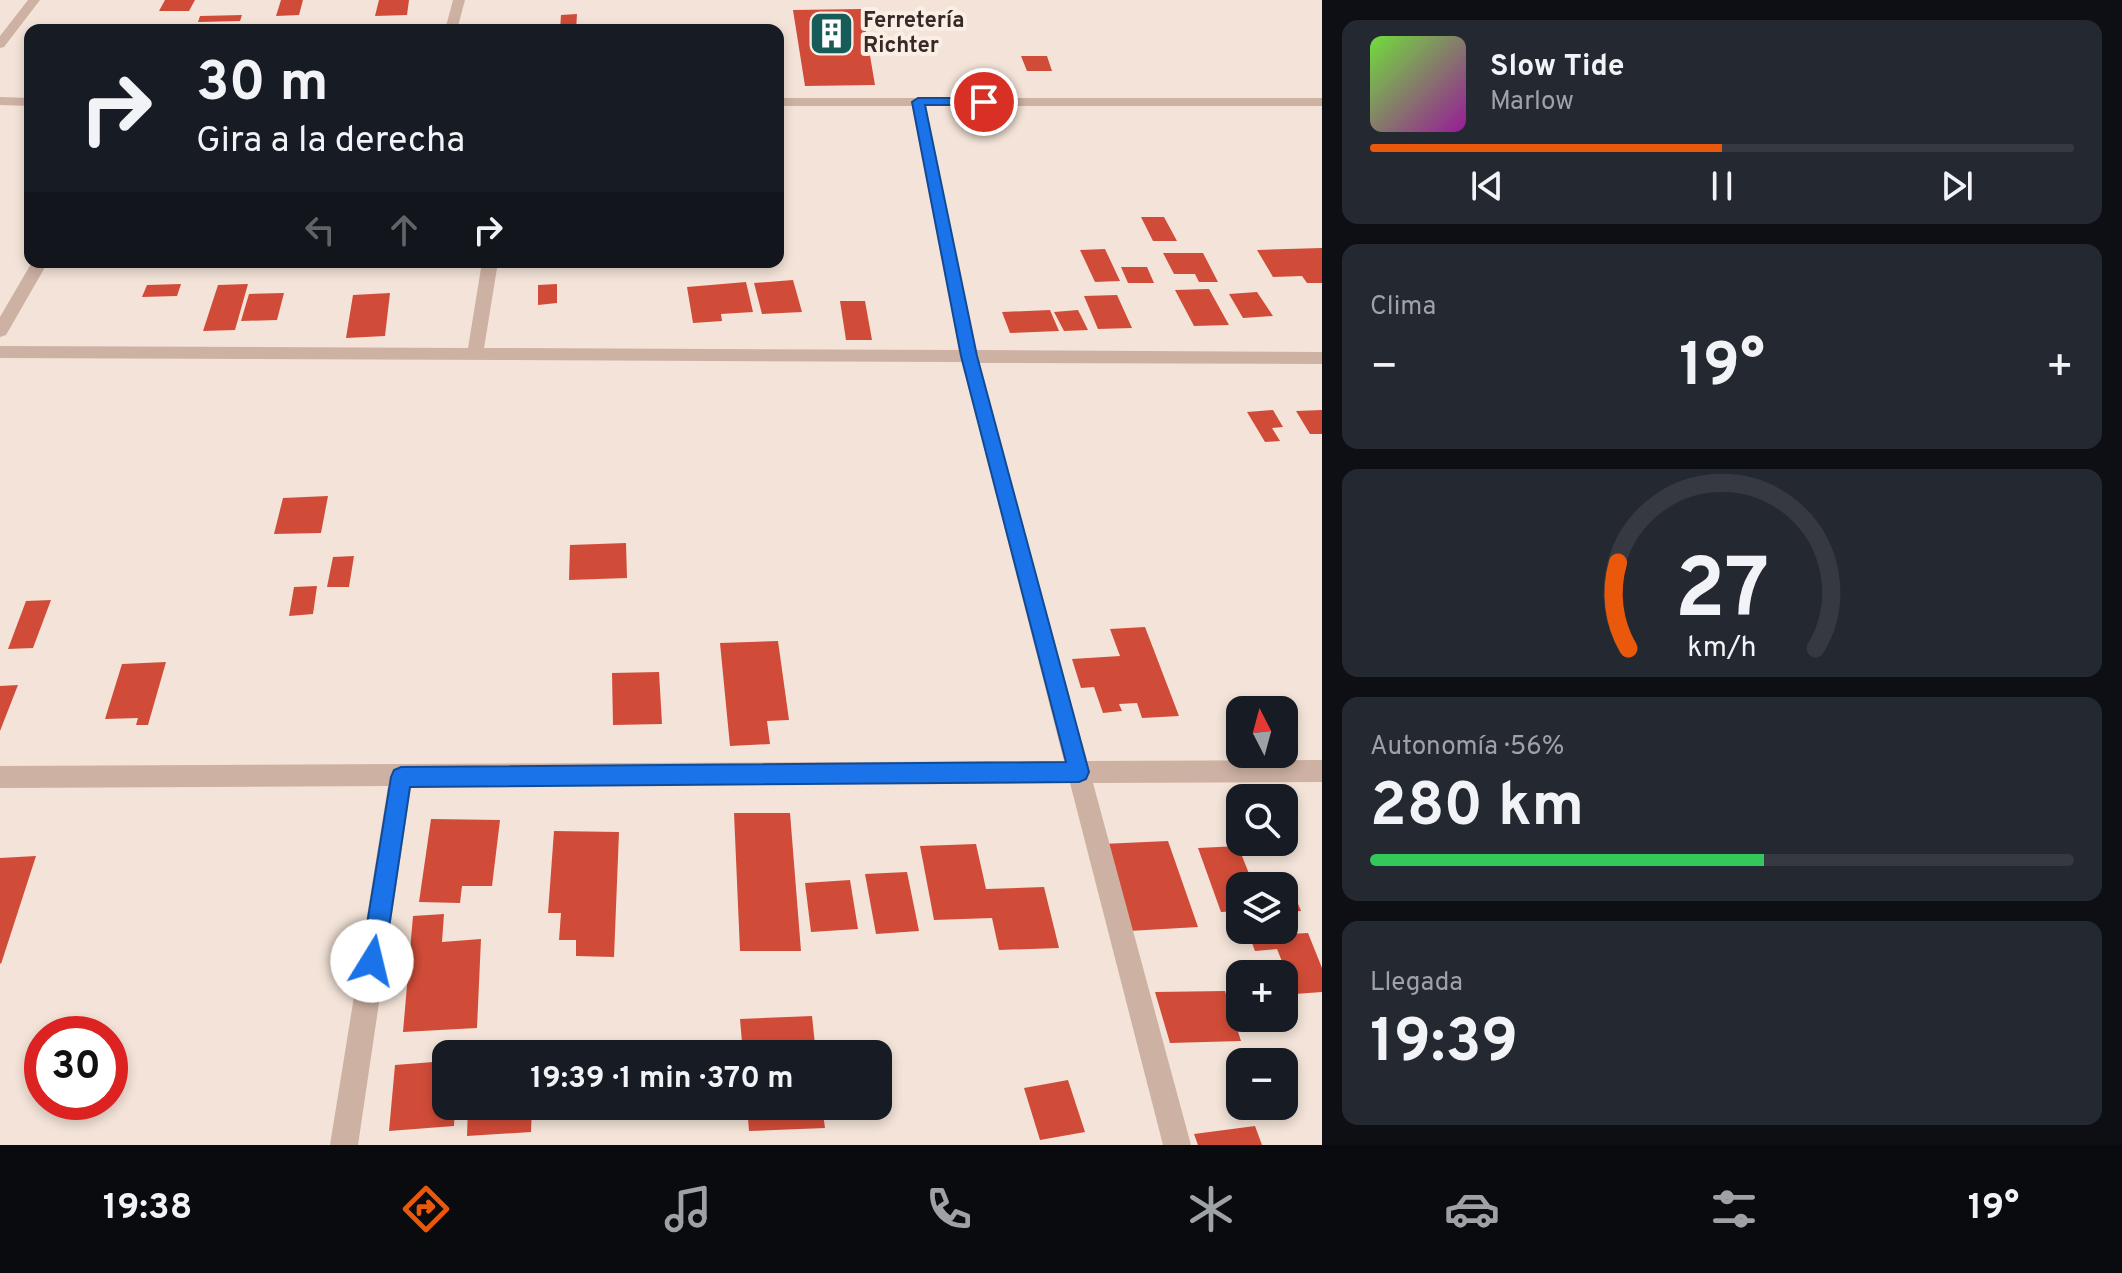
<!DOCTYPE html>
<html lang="es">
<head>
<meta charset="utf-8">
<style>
	:root { --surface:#171b24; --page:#242831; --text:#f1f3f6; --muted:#9ea1a6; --line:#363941; --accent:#ea580c }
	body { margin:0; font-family:Overpass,sans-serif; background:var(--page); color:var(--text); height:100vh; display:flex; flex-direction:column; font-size:30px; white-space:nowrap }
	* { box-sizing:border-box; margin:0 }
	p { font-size:26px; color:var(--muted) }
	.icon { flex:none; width:44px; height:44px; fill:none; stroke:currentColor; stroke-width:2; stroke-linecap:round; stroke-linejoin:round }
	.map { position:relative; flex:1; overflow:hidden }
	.panel { display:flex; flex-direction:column; gap:20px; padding:20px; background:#0d0f14; width:800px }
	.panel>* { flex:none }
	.banner { position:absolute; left:24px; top:24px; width:760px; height:244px; border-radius:16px; box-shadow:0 4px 12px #0003; background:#171b24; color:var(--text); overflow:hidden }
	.needle { width:52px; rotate:354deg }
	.tools { position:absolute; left:1226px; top:696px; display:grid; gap:16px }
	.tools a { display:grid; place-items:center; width:72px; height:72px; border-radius:16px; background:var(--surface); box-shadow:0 4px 12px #0003; font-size:40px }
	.speed { position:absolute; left:24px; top:1016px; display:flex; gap:16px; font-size:40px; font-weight:700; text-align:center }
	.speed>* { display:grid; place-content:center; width:104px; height:104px; border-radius:50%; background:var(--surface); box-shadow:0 4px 12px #0003; line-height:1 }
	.speed .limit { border:12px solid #d22; background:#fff; color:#111 }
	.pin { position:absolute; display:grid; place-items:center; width:68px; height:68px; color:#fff; margin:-34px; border:4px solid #fff; border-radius:50%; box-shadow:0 2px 8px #0007 }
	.me { position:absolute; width:88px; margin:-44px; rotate:9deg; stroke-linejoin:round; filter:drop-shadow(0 0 6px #0008) }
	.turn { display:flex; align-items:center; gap:28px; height:168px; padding:0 40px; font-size:36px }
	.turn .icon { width:104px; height:104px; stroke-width:2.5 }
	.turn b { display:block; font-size:56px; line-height:68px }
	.lanes { display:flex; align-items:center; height:76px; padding:0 40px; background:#0003; justify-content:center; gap:40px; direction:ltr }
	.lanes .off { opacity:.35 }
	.big { font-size:60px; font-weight:700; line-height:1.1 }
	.panel .card { flex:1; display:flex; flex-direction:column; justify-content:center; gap:12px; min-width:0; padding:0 28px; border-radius:16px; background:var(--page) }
	.panel .dial { align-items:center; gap:0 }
	.dial svg { height:208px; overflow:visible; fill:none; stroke:var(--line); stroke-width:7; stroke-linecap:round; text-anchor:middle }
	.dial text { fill:var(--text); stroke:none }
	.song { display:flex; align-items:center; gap:24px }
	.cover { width:96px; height:96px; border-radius:12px; background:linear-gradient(135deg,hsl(100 70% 55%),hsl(300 70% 35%)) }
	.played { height:8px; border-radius:4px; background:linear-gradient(90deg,var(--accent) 50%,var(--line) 50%) }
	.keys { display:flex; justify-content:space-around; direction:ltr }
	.heat { display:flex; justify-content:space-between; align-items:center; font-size:44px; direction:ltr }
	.charge { height:12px; border-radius:6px; background:linear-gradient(90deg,#34c759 56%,var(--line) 0) }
	.trip { position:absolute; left:432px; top:1040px; width:460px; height:80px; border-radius:16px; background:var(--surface); box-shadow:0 4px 12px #0003; font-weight:700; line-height:80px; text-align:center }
	.tab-bar { display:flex; height:128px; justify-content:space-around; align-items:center; background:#090b0e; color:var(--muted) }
	.tab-bar .icon { width:56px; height:56px }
	.tab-bar .on { color:var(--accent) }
	.tab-bar b { font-size:36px; color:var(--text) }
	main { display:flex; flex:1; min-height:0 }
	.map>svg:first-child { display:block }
</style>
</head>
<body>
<main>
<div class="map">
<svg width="1322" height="1145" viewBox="0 0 1322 1145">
	<rect width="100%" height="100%" fill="#f3e3d8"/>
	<path fill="#d14c38" d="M165,0H195L189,11H159Z
		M281,0H303L299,15L276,16Z
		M379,0H409L407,15L375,16Z
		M862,9L875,85L805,86L793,10Z
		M577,14L576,30H560L561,15Z
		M242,15L240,21L198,22L200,16Z
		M1021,56H1047L1052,71H1027Z
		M1141,217H1164L1177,241H1153Z
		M1322,248V283H1307L1302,276L1273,277L1257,250Z
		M1105,249L1120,281L1095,282L1080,250Z
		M1163,253H1203L1218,282H1199L1195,274H1174Z
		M1121,267H1147L1154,283H1128Z
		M793,280L802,312L762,314L754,283Z
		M746,282L753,312L721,314L722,321L693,323L687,287Z
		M181,284L177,296L142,297L147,285Z
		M248,284L235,330L203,331L218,285Z
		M557,284V303L538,305V285Z
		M1209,289L1229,325L1194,326L1175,290Z
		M1257,292L1273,316L1243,318L1229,294Z
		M284,293L277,320L241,321L249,294Z
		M390,293L385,336L346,338L353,295Z
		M1117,295L1132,328L1098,329L1084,296Z
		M840,301H865L872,340H846Z
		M1050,310L1059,331L1010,333L1002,312Z
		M1078,310L1088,330L1064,331L1054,312Z
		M1273,410L1283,427L1272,428L1280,441L1265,442L1247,412Z
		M1322,410V434H1310L1296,411Z
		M328,496L321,533L274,534L283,498Z
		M626,543L627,578L569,580L570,545Z
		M354,556L349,587H327L333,557Z
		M317,586L313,614L289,616L294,587Z
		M51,600L33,648L8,649L26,601Z
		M1145,627L1179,716L1142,718L1137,703L1119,704L1122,711L1103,713L1094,687L1081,688L1072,659L1120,656L1110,629Z
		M778,641L789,720L767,721L770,744L730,746L720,643Z
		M166,662L148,725H136L138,718L105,719L122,664Z
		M659,672L662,724L613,725L612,673Z
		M18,685L0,731V686Z
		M734,813H790L801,951H740Z
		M431,819L500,820L492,886H462L460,903L419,902Z
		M554,831L619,832L614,957L576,956V940H559L561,913H548Z
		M1168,841L1198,927L1129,931L1102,844Z
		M976,844L986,889L1044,887L1059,948L999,950L992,918L934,920L920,846Z
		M1238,846L1254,886H1240V911L1221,912L1198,848Z
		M36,856L1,964L0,963V858Z
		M907,872L919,931L876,934L865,874Z
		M850,880L858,929L811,932L805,883Z
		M1284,887H1291L1301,911L1284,912Z
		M444,914L442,942L481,939L477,1028L403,1032L413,916Z
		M1247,930H1269L1271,935L1308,933L1322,968V992L1295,994L1277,949L1255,951Z
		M1225,991L1241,1041L1170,1043L1155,992Z
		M812,1016L816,1054H743L740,1019Z
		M446,1061V1106H455L454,1126L389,1131L395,1065Z
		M1068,1080L1085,1132L1040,1140L1024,1088Z
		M468,1106H532L531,1132L467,1136Z
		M747,1106H822L825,1128L749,1131Z
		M1255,1126L1262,1145H1198L1194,1134Z"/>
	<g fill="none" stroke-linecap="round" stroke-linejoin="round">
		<path fill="#cdb1a3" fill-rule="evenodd" d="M28,0H40L4,47L0,48V36Z
			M453,0H465L457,30H445Z
			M0,97L30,98V106L0,105Z
			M778,98H1322V106H926L976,350L1322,352V364L979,363L1087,761L1322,760V782L1093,783L1191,1145H1163L1070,783L411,786L358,1145H330L388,786L0,788V766L1064,761L962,362L0,358V346L468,348L482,262H498L484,348L959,350L912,106H778Z
			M32,262H48L6,335L0,337V317Z"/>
	</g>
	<path fill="#1a73e8" stroke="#114b97" stroke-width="2" d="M918,98H984L990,102L984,105H925L977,356L1089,772L1086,779L1079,782L410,787L384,961L381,969L372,973L364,969L361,961L391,777L394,770L401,767L1066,762L961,356L912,102Z"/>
	<defs>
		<symbol id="building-square" viewBox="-11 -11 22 22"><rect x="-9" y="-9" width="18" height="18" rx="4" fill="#175c59" stroke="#fbeee4"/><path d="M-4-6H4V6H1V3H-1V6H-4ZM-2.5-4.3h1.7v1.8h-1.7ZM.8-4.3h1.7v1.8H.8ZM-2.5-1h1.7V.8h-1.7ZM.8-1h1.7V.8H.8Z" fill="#fff"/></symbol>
	</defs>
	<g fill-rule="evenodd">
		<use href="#building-square" x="806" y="8" width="51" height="51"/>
	</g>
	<g text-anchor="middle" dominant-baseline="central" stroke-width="8" stroke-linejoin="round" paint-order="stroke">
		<g font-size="22" font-weight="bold" fill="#372926" stroke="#fbeee4" text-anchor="start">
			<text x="863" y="21">Ferretería<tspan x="863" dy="25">Richter</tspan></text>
		</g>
	</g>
</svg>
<div class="tools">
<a><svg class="needle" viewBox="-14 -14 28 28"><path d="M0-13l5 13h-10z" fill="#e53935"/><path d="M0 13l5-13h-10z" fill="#9ea1a6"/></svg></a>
<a><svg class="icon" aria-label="search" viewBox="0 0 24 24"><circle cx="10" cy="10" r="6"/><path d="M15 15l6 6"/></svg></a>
<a><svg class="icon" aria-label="layers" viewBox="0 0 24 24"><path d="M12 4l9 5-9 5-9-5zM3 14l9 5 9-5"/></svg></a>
<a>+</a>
<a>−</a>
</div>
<div class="speed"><div class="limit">30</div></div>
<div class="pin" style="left:984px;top:102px;background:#d93025"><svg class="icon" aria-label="arrive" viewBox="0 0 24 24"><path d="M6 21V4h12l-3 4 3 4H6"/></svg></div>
<svg class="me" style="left:372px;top:961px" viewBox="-20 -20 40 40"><circle r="19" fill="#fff"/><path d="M0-13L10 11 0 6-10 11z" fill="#1a73e8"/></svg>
<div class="trip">19:39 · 1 min · 370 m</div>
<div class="banner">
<div class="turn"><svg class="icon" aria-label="right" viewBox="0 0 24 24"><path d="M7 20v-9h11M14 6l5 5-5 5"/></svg><div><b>30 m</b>Gira a la derecha</div></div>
<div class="lanes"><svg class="icon off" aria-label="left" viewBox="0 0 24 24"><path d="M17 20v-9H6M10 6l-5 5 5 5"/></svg><svg class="icon off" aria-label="ahead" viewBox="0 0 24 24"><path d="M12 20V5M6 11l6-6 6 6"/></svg><svg class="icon" aria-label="right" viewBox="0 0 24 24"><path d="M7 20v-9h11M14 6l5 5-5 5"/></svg></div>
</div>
</div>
<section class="panel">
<div class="card">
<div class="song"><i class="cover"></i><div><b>Slow Tide</b><p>Marlow</p></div></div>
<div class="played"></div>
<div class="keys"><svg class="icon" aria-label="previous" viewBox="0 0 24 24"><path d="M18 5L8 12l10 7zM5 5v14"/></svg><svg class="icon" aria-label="pause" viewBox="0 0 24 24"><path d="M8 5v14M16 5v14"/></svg><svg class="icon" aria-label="next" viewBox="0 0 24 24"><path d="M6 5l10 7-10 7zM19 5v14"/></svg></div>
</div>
<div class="card"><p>Clima</p>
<div class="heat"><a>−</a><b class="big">19°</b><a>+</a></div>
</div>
<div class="card dial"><svg viewBox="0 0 100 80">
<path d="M14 69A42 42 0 1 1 86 69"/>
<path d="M14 69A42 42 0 0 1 10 36" stroke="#ea580c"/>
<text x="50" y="56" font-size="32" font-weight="700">27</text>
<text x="50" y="72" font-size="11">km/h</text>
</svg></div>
<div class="card"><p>Autonomía · 56%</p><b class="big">280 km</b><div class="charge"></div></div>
<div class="card"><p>Llegada</p><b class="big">19:39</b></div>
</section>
</main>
<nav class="tab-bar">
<b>19:38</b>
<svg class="icon on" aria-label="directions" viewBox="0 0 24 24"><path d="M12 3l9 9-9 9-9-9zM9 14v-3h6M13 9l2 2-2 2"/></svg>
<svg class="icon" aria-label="music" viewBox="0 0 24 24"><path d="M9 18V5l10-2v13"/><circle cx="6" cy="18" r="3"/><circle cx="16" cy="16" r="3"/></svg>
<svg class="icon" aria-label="phone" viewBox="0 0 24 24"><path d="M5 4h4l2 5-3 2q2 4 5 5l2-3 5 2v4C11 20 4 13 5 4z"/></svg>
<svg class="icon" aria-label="climate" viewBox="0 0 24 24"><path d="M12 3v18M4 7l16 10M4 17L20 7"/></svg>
<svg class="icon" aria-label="car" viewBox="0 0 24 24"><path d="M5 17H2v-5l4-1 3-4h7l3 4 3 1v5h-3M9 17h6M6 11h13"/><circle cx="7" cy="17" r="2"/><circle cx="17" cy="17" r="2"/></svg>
<svg class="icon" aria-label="filters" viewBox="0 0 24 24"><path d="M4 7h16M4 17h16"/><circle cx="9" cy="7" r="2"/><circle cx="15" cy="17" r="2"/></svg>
<b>19°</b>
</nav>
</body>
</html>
